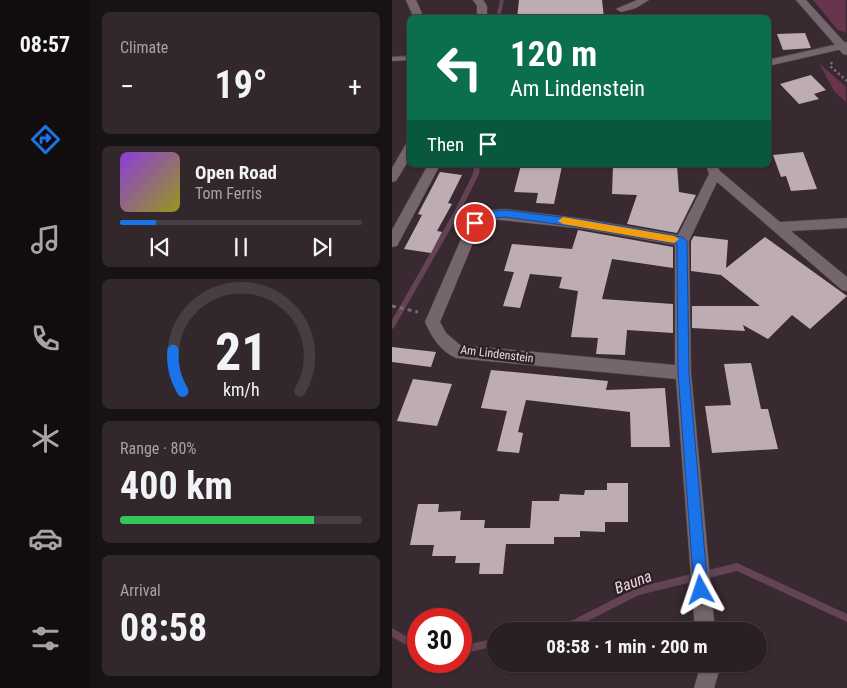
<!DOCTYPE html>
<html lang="en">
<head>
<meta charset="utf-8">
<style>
	:root { --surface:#2a2024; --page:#32282c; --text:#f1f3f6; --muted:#a5a3a6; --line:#463e41; --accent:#1a73e8 }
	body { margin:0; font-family:"Roboto Condensed",sans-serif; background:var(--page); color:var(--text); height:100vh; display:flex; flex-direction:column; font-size:19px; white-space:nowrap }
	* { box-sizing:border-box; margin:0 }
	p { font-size:16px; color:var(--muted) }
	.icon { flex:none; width:28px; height:28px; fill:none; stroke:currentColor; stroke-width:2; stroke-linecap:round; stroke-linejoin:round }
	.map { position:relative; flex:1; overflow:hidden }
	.sheet { display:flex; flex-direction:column; gap:12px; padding:12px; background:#171214; width:302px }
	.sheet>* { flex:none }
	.guide { position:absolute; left:15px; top:15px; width:364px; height:152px; border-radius:8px; box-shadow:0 1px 4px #0004,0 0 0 1px var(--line); background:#0b6e4f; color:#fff; overflow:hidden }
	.speed { position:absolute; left:15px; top:608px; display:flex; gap:10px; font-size:25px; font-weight:700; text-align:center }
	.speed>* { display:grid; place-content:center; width:65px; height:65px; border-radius:50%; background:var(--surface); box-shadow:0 1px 4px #0004,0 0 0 1px var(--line); line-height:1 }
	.speed .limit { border:8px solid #d22; background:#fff; color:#111 }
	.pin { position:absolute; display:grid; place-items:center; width:42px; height:42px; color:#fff; margin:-21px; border:2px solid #fff; border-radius:50%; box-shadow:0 1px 5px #0007 }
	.me { position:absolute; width:55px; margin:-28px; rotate:355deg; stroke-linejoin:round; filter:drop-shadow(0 0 4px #0008) }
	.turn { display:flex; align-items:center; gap:18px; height:105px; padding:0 20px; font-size:22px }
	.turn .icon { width:65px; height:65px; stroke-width:2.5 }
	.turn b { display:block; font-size:35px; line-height:42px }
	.then { display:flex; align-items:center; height:48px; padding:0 20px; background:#0003; gap:10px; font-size:19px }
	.big { font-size:38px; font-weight:700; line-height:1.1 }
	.sheet .tile { flex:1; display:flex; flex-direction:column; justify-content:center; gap:8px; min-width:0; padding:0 18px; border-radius:8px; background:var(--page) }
	.sheet .dial { align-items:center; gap:0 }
	.dial svg { height:130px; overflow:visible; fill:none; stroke:var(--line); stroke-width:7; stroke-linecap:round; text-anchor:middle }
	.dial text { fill:var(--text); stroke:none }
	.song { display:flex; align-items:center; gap:15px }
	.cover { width:60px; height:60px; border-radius:8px; background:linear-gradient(135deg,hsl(270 70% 55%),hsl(60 70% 35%)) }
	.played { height:5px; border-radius:2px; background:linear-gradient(90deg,var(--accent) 15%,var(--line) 15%) }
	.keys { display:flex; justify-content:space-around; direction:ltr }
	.heat { display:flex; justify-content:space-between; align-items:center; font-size:28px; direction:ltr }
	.charge { height:8px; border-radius:4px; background:linear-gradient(90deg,#34c759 80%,var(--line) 0) }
	.trip { position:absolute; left:95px; top:622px; width:280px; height:50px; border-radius:25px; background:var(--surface); box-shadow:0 1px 4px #0004,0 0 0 1px var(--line); font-weight:700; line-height:50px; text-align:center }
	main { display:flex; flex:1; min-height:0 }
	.dock { display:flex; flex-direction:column; width:90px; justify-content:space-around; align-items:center; background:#110d0e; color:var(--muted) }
	.dock .icon { width:35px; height:35px }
	.dock .active { color:var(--accent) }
	.dock b { font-size:22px; color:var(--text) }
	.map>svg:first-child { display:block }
</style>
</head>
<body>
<main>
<nav class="dock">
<b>08:57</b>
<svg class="icon active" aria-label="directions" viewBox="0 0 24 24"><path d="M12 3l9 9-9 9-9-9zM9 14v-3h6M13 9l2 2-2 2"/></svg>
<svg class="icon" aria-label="music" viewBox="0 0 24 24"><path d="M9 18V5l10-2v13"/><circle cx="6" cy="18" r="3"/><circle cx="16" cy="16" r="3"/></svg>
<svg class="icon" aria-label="phone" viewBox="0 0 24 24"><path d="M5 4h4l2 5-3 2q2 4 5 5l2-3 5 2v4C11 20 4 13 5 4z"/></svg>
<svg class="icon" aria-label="climate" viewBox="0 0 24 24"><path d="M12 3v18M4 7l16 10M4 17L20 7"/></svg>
<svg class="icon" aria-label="car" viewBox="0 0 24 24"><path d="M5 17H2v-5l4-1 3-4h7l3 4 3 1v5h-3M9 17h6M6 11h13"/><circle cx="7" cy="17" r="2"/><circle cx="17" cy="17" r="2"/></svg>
<svg class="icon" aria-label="filters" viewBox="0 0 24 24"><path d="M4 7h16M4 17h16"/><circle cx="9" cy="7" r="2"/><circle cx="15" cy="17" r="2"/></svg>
</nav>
<section class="sheet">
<div class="tile"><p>Climate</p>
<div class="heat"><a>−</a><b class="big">19°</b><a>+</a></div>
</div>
<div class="tile">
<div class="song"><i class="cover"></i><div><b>Open Road</b><p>Tom Ferris</p></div></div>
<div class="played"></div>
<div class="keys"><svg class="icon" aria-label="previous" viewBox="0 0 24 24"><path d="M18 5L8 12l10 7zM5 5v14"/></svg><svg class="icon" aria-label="pause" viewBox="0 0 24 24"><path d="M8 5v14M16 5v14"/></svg><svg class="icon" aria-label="next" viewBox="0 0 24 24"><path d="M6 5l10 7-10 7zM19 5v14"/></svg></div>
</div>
<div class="tile dial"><svg viewBox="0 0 100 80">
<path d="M14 69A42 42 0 1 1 86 69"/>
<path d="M14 69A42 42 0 0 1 8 44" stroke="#1a73e8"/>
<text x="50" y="56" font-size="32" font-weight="700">21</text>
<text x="50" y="72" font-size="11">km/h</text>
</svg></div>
<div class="tile"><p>Range · 80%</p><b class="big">400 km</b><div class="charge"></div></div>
<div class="tile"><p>Arrival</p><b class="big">08:58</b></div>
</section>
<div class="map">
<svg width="455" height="688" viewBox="0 0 455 688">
	<rect width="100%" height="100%" fill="#382a30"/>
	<path fill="#69344d" d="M421,0H454V33L446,30Z
		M427,63L454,87V102L442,91Z"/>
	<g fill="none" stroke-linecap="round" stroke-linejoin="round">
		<path fill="#644354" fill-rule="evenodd" d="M108,0H112L108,18H104Z
			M82,165H88L87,174L68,212L2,328L0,329V320L62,212L81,174Z
			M345,563L455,614V622L345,571L247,595L182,628L168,631H146L147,628L150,627L181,620L246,587Z
			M0,628L26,643V651L0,637Z
			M104,638V646L69,654V646Z"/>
	</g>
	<path fill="#beacb3" d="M127,0H210L212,18H125Z
		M413,33L419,48L391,50L385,34Z
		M419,75L434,90L422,94L427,99L407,104L388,84Z
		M411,152L425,189L399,191L394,176L389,177L381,155Z
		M129,165L170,166L162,204L144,203L146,193L122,192Z
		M221,165H285L287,192L304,195L285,233L235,224L245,195L220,194Z
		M48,172L70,175L56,203L60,204L45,231L50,232L39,253L12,249L30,215L26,214Z
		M186,230L281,247V268L220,259L210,299L281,304V333L235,330L233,355L204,354L206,338L179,337L186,291L167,288L170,277L138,274L128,308L111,306L122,272L112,271L120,244L180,249Z
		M302,236L336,240L334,268L373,237L455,296L418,329L400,315L376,339L351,325L353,331L300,328V306H368L329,275L299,271V241Z
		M0,347L44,352L39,367L0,362Z
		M359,363L369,409H376L386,449L320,453L313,406L339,405L332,364Z
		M99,370L216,381L214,390L273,388L278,447H239L238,412L134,400L126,432L131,433L127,453L105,451L115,411L89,408Z
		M21,379L60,384L45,426L5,421Z
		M215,483H236V522H213V532L188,531V537H162V544H114L111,574H87L88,563H63L64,556H40L42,545H18L26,504H47L46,512L69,511L68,520H93L92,528H138L140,501H167L168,494L192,495L193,490H215Z"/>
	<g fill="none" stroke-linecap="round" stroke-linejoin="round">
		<defs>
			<path id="service" d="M18,56V60L0,61V57Z"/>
			<path id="minor" d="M14,0H24L32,18H22Z
				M81,0H91L95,6V18H85V6Z
				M245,0H257L244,8L229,12L224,9Z
				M455,42V48L376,66V60Z
				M18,143V158L4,181L0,182V168L14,144Z
				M36,165H48L5,246L0,247V230Z
				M314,165H324L328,171L388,222L455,218V228L399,231L455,277V291L450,290L325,182L297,241L299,373L323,631H303L284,379L64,358C49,352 39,336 33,322L76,223L78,220L92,211L113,209L193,219L286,235L317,174ZM99,219L193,229L283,245V365L68,345L54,333L48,322L88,226Z
				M306,664H326L327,671L322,688H302L307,671Z"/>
			<path id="tertiary" d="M404,0H414L455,45V55L451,54Z"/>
		</defs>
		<use href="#service" stroke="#52464b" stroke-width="1"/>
		<use href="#minor" stroke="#52464b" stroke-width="1"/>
		<use href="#tertiary" stroke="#52464b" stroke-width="1"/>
		<path stroke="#786c71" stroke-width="2.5" stroke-dasharray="2.5 2.5" stroke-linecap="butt" d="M440,62L438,66L455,81"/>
		<path stroke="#786c71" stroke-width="3" stroke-dasharray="4 4" stroke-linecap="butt" d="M0,306L26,312"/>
		<use href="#service" fill="#75656c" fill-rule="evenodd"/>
		<use href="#minor" fill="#75656c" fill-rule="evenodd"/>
		<use href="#tertiary" fill="#75656c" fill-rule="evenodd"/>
	</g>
	<path fill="#1a73e8" stroke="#114b97" d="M113,210L193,220L290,237L295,241L297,373L316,590L314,595L309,597L304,595L302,590L286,373L285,244L193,228L113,217L99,218L83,227L78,223L93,212Z"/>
	<path fill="#f59e0b" d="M171,217L282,236L287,239L282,243L171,224L166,221Z"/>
	<g text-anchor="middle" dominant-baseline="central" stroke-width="5" stroke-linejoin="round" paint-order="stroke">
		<g font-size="12" fill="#e2d9dd" stroke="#2e2126">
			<text transform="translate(105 354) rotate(7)">Am Lindenstein</text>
		</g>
		<g font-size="16" font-style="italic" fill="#efd5e0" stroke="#2e2126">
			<text transform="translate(241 582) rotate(-21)">Bauna</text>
		</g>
	</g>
</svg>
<div class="speed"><div class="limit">30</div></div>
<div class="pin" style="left:83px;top:223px;background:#d93025"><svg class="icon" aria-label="arrive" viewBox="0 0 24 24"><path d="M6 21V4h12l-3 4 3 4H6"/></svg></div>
<svg class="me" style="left:309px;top:590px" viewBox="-20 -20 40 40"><path d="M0-17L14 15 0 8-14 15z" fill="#1a73e8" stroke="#fff" stroke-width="4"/></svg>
<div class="trip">08:58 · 1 min · 200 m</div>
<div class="guide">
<div class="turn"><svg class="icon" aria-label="left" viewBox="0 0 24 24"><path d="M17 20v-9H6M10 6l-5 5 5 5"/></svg><div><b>120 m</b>Am Lindenstein</div></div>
<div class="then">Then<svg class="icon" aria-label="arrive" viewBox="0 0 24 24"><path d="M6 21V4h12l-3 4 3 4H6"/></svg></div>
</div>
</div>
</main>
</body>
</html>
